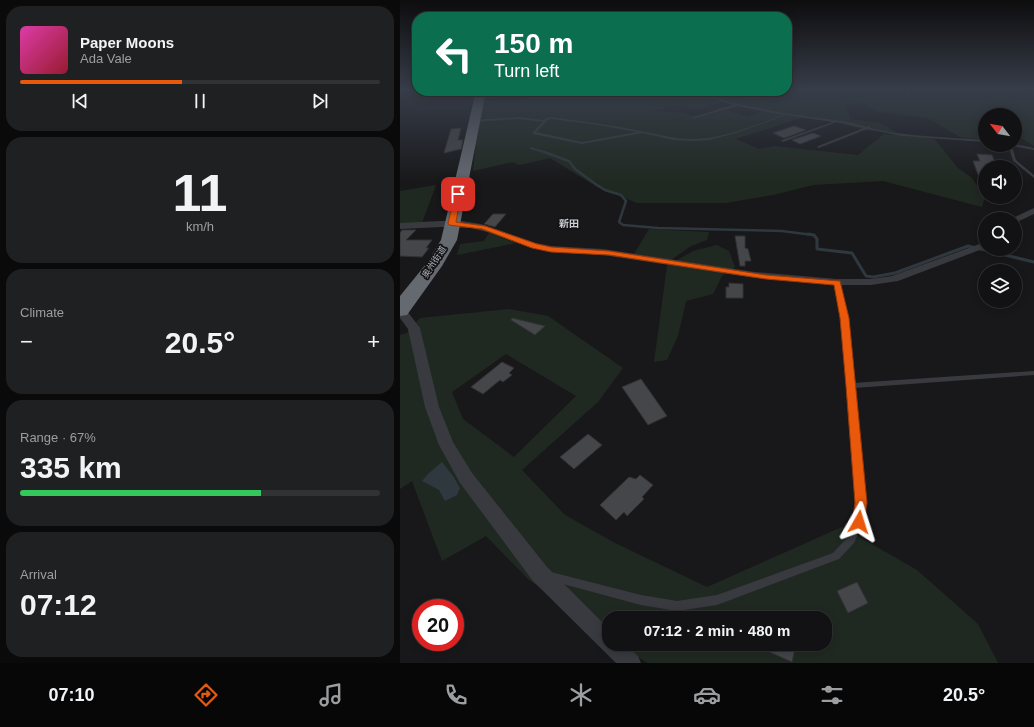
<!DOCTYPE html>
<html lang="en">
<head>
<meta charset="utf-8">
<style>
	:root { --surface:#121214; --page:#1f2022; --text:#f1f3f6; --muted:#9c9ea0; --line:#313234; --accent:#ea580c }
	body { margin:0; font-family:Helvetica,"Noto Sans JP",sans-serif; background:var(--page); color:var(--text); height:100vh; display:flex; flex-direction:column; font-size:15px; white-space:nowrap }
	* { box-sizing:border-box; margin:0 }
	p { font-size:13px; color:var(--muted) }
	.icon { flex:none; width:22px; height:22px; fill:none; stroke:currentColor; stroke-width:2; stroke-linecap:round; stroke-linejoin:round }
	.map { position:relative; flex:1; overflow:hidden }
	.details { display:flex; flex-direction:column; gap:6px; padding:6px; background:#0a0a0b; width:400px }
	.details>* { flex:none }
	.banner { position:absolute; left:12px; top:12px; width:380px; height:84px; border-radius:16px; box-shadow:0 2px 10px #0003,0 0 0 1px var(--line); background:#0b6e4f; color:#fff; overflow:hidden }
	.needle { width:26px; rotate:301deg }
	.buttons { position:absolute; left:578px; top:108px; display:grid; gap:8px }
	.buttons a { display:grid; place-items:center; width:44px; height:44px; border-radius:50%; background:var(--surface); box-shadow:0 2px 10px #0003,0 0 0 1px var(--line); font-size:20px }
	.speed { position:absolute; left:12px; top:599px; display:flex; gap:8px; font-size:20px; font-weight:700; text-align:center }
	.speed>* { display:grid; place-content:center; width:52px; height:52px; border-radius:50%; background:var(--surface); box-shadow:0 2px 10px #0003,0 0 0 1px var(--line); line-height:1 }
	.speed .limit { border:6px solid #d22; background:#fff; color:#111 }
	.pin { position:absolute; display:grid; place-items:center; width:34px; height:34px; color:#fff; margin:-17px; border-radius:8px; box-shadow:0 2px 6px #0006 }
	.me { position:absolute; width:44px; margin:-22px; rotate:6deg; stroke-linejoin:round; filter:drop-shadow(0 0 3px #0008) }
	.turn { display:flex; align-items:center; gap:14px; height:84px; padding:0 16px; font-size:18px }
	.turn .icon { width:52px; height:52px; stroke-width:2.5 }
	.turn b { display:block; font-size:28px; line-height:34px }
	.big { font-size:30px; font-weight:700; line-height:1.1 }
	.details .widget { flex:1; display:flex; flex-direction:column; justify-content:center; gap:6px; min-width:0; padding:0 14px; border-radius:16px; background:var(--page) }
	.details .dial { align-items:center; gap:0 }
	.dial b { font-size:52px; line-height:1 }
	.song { display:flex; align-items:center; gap:12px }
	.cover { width:48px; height:48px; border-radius:6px; background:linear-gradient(135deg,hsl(320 70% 55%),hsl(350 70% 35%)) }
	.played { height:4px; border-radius:2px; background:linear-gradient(90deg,var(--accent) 45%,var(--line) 45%) }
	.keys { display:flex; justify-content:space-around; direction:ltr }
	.heat { display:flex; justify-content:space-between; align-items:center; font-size:22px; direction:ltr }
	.charge { height:6px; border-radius:3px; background:linear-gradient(90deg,#34c759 67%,var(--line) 0) }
	.trip { position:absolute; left:202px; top:611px; width:230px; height:40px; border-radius:16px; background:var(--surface); box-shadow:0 2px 10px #0003,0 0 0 1px var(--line); font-weight:700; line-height:40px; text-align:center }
	.tabs { display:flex; height:64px; justify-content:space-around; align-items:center; background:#070708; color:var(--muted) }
	.tabs .icon { width:28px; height:28px }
	.tabs .current { color:var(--accent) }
	.tabs b { font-size:18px; color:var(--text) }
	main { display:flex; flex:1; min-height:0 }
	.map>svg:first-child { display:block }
</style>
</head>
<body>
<main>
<section class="details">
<div class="widget">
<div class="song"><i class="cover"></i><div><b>Paper Moons</b><p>Ada Vale</p></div></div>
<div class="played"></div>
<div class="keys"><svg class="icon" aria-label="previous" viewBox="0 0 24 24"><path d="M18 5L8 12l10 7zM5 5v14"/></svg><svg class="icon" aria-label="pause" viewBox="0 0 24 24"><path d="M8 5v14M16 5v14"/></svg><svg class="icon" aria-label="next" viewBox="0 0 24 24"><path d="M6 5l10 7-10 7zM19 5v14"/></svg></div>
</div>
<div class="widget dial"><b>11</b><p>km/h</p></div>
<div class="widget"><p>Climate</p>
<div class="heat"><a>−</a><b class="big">20.5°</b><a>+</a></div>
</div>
<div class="widget"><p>Range · 67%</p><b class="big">335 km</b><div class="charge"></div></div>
<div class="widget"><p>Arrival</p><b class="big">07:12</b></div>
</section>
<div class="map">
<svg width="634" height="663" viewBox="0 0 634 663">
	<rect width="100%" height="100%" fill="#18181a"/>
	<path fill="#202921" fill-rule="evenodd" d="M387,89H634V146L615,134V115H585V140L560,137L527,118L479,112L462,103L445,104L451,119L481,123L497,132L465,130L435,122L401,118L336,139L359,149L374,146L458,155L484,134L534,138L557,167L572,178L585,197L582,207L483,181L413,185L373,195L325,203H237L197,187L150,158L120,165L112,162L73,171L76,142L83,101L123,100L124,91H267C277,101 288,96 301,93L297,91H387ZM323,102L362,111L348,117L326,110L300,117L283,113L252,111L276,105L298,109Z
		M36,185L22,223H0V191Z
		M249,229L309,232L307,240L291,246L271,260L234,254Z
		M89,233L116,243L57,255L60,244L84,241Z
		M317,245L329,251L335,267L322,276L313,294L286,301L278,336L267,360L254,362L267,266L293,251Z
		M109,309L148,316L223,368L198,402L122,470L165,515L215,543L307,587L442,527L517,570L578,624L598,663H247L220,644H425V618H209V636L129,580L86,536L42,561L12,481L0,489V335L7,333L20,318ZM106,354L176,396L114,457L63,419L52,392Z"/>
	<path fill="#2e383e" d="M42,462L53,476L60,488L57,495L45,501L39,490L22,481L29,473Z"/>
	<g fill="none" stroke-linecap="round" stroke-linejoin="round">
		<path stroke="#2e383e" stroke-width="2" d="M131,148L147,153"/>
		<path stroke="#2e383e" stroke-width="2.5" d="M144,152L169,161L175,169L197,185L205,190L221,195L226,201L219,222L223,225L258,228L382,231L413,235"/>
		<path stroke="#2e383e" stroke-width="3" d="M408,234L414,235L417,239V249L452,253L466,276L473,277L495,273L568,246L634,262"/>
	</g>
	<path fill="#45464a" stroke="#323236" d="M394,126L406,130L384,138L373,133Z
		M61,128L58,140H63L61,149L44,153L51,129Z
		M413,133L421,136L400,144L392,140Z
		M577,154L592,155L596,165L585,164V189L584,190L573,161H580Z
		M93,214H106L95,227L84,224Z
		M2,230H16L6,240H32L26,248H29L22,257L0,256V233Z
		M335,236H345V248L348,249L351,261H345V266H340Z
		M329,283L343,284V298H326V287H329Z
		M112,318L145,326L135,335L111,320Z
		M102,362L114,368L109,373L112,375L103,382L100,380L83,394L71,387Z
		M241,379L267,416L248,425L222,387Z
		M188,434L202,445L174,469L160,457Z
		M240,475L253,485L242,497L244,499L227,516L224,512L216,520L200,505L229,477L236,479Z
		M457,582L468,603L448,613L437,591Z
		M351,644H396L392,662Z"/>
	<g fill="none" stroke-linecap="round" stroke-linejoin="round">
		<path fill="#393a3f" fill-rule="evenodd" d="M504,89H506L510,97H508Z
			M600,89H605L634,94V96Z
			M291,91H295L338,104L384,113L448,122L467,127L470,126V128C508,137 547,137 585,140V142L502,136L467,129L419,148L417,147L418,146L464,128L437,122L383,142L381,141L382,140L433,122L386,115L336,133L309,140L296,141L273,140L243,133L182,144L133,134V132L143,122L119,119L73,122L71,121L73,120L119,117L144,120L146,118L151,117C181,121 211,125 241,131C259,134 276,140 295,139C326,138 355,125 383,115L337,106L293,119V117L333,105ZM151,119L198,125L237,132L182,142L136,132L148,120Z
			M615,144L634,148V150L612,146L616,160L634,175V178L613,161L608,145Z
			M438,281L441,283L447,318L453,383L634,371V375L454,388L465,503L463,522L454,543L439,559L317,605L277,611L241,605L148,580L146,577L148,574L151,572L241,595L277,601L317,595L433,553L448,537L455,522L457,503L441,318L435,283Z"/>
		<path fill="#393a3f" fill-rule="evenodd" d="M634,208V214L615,223V219H611Z
			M41,221H61L81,224L136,243L151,246L203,249L355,272L437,279H471L492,276L585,242V248L498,281L471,285H437L355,278L203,255L151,252L129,247L87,232L71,228L41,227L0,229V223Z
			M0,306L4,307L20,328L39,407L53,442L72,473L147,567L209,629V644H225L238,656L241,663H216L133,581L60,483L39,445L25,407L8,329L0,318Z"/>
		<path fill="#656970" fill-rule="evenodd" d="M76,91H86L57,240L42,266L7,315L0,316V296L26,264L41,240Z"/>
	</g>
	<linearGradient id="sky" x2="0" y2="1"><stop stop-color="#0d0d0e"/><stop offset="0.49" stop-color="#373d49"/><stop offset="1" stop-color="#373d49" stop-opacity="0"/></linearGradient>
	<rect width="634" height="182" fill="url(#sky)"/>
	<path fill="#ea580c" stroke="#983908" d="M58,192L61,194L56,222L85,226L137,244L151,247L209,251L366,275L440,281L449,318L467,503L463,527L459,529L454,527L452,522L455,503L446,386L440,318L434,285L366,279L209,255L151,252L132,248L82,229L49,225L48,223L55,194Z"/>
	<g text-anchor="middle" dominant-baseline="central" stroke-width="3.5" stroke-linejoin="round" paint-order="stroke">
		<g font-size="9" fill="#abb0ba" stroke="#131315">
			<text transform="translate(34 262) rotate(-57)">奥州街道</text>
		</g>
		<g font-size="10" font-weight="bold" fill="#cccfd6" stroke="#131315">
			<text x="169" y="223">新田</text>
		</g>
	</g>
</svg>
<div class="buttons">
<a><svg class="needle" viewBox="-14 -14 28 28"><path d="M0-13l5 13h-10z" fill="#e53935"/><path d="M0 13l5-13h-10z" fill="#9c9ea0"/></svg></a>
<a><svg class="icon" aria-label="sound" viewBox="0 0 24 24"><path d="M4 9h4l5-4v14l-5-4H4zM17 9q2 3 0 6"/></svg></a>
<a><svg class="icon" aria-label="search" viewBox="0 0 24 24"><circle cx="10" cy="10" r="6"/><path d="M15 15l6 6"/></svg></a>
<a><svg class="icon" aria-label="layers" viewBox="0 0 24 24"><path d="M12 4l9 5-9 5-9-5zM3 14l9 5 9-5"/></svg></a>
</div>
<div class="speed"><div class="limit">20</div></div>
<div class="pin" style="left:58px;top:194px;background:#d93025"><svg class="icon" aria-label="arrive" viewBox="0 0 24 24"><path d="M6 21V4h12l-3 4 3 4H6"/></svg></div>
<svg class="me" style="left:459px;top:522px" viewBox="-20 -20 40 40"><path d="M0-17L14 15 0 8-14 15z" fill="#ea580c" stroke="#fff" stroke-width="4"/></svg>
<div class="trip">07:12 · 2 min · 480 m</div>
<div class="banner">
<div class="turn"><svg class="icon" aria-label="left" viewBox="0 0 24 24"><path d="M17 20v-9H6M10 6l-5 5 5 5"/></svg><div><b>150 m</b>Turn left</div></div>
</div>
</div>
</main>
<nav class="tabs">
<b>07:10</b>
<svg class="icon current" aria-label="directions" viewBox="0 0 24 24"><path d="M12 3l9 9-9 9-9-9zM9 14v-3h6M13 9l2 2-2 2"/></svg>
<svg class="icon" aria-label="music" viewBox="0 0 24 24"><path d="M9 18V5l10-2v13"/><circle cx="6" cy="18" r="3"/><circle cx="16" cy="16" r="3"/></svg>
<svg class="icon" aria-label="phone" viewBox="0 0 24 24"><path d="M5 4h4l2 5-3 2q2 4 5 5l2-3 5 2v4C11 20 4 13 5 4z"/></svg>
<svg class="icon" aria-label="climate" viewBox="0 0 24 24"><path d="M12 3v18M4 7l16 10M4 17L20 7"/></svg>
<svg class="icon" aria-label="car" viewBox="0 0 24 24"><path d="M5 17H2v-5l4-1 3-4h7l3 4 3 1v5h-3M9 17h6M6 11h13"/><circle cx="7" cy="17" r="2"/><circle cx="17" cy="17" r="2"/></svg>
<svg class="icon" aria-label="filters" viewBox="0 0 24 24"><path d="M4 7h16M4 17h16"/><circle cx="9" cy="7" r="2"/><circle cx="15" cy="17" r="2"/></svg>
<b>20.5°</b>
</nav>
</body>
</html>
